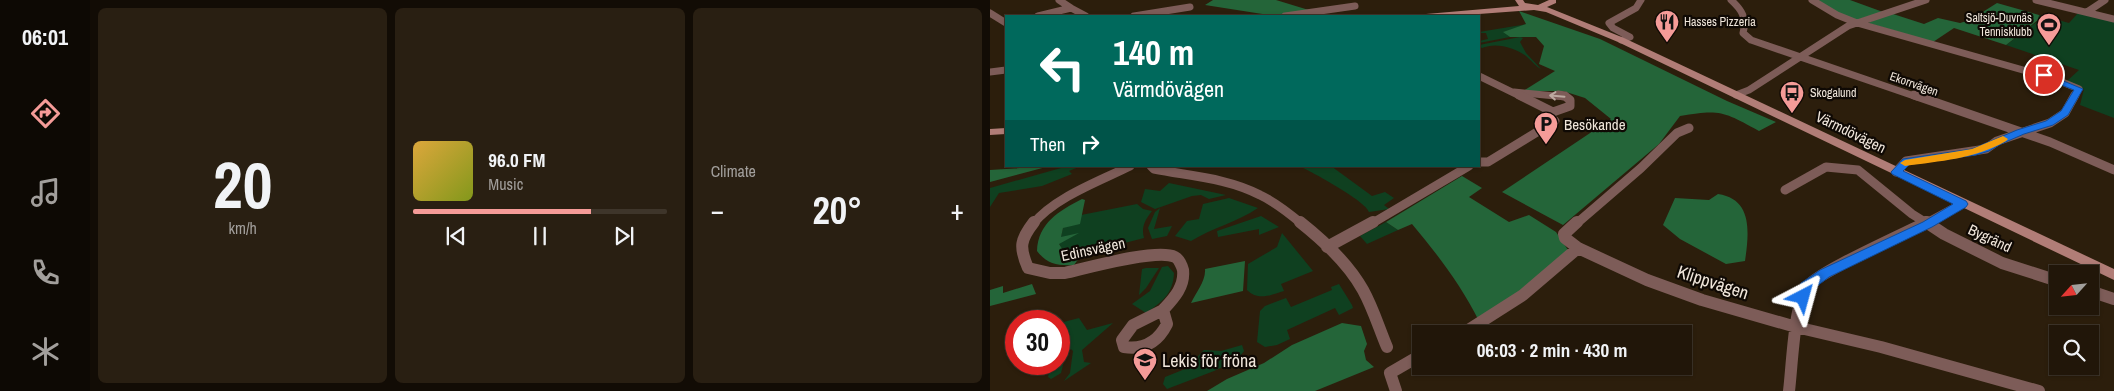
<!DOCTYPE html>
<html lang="en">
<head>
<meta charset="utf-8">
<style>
	:root { --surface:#211609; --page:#291f12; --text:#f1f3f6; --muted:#a29f9c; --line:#3e352a; --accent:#f59b98 }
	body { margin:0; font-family:"Archivo Narrow",sans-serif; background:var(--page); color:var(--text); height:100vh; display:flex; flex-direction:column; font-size:19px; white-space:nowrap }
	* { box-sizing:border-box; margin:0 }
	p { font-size:16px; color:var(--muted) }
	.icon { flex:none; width:28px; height:28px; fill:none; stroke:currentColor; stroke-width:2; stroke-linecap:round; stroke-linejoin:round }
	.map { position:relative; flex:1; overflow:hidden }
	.drawer { display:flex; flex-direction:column; gap:8px; padding:8px; background:#120c05; width:900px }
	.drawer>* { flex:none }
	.top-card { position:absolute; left:15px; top:15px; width:475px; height:152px; border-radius:0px; box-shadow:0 1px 4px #0004,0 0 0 1px var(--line); background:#00695c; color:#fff; overflow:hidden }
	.needle { width:32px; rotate:243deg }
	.controls { position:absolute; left:1059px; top:265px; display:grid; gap:10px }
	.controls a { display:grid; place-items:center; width:50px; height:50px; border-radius:0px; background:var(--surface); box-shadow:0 1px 4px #0004,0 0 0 1px var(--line); font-size:25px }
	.speed { position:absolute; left:15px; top:310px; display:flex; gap:10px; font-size:25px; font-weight:700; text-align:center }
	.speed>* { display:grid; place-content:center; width:65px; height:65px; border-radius:50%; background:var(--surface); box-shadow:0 1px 4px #0004,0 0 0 1px var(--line); line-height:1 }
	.speed .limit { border:8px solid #d22; background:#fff; color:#111 }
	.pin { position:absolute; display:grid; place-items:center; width:42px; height:42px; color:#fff; margin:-21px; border:2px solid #fff; border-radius:50%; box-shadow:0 1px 5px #0007 }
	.me { position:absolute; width:55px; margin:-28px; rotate:39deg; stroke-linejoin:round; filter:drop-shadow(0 0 4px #0008) }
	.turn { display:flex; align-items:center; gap:18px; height:105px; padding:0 25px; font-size:22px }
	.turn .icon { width:65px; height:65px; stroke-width:2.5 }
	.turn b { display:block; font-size:35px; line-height:42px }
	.then { display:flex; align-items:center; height:48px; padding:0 25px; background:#0003; gap:10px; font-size:19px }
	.big { font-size:38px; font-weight:700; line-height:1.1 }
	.drawer .tile { flex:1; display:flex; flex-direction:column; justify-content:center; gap:8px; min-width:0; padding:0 18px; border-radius:8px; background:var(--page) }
	.drawer .dial { align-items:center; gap:0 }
	.dial b { font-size:65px; line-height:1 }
	.song { display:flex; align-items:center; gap:15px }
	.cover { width:60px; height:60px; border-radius:8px; background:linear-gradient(135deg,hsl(40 70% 55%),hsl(70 70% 35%)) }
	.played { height:5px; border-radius:2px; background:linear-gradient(90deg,var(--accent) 70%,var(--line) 70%) }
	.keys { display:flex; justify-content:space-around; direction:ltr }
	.heat { display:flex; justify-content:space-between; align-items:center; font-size:28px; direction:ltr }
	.drawer .tiles { flex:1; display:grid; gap:8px; grid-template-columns:repeat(3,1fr) }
	.trip { position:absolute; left:422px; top:325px; width:280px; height:50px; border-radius:0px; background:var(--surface); box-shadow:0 1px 4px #0004,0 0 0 1px var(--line); font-weight:700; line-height:50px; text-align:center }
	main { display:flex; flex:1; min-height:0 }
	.dock { display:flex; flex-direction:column; width:90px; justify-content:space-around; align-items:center; background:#0d0904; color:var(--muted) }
	.dock .icon { width:35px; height:35px }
	.dock .current { color:var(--accent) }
	.dock b { font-size:22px; color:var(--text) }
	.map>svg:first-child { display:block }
</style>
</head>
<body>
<main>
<nav class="dock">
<b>06:01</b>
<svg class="icon current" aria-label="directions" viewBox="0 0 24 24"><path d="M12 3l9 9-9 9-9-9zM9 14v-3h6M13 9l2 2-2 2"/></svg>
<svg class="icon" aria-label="music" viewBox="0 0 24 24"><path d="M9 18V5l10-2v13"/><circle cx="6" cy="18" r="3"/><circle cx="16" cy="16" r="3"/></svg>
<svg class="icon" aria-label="phone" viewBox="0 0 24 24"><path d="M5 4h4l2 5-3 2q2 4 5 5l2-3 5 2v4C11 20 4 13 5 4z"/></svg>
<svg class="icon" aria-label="climate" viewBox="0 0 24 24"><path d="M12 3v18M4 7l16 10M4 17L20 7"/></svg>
</nav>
<section class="drawer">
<div class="tiles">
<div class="tile dial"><b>20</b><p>km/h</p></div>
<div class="tile">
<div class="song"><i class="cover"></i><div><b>96.0 FM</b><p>Music</p></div></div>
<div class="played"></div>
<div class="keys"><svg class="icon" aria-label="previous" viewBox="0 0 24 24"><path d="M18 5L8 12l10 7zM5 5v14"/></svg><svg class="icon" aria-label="pause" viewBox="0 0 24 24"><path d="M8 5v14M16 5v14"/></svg><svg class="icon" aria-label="next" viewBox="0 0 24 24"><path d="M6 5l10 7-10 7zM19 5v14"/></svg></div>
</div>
<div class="tile"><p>Climate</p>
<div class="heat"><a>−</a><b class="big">20°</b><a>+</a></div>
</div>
</div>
</section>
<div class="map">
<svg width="1124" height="391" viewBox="0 0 1124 391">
	<rect width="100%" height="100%" fill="#2c1e0c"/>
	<path fill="#0f4020" d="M1089,12L1124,21V118L1090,105L1094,89L1077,81L1089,70L1016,45L1048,21L1049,15L1079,23Z
		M537,24L514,32L520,37L489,43V41L498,39L496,33H489V32Z
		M530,37L533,38L530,42L536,53L551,69C546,67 541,60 536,56C524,47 505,42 492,48L489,47V45Z
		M78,166H91L79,171L82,174L52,186L9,193L0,207V188Z
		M309,166H341L382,196L395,192L404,198L394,205L399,209L379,212C376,201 322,172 309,166Z
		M179,183L236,195L219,199L211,195L202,196L165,209L151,202L155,189L170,191Z
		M239,198L268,208C247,222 222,228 201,241L185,236L197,221L209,219L213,204Z
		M147,204L153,209L162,211C155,220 151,227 154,238L92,254L73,250L69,244L73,228L91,215Z
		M170,208L164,229L182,226L177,236L162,239L158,228L165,212Z
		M271,216L289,227L269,235V229L228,237L227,231Z
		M396,222L408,230L377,244L370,236Z
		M292,233L323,271L291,284L294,291C281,295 268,301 257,290L258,264L287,247Z
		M178,266L184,273C183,294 172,302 156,313L142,304L160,291L172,267Z
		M156,268H169L156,288L149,295L152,269Z
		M349,284L362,305L363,308L349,315L345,308L297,330L300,339L287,345L275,347L267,342L270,311L275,306L296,298L301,307L342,290L341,287Z
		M89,318L97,330L123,323L92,350L94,362L101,363L74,381L80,373L83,351L81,349L76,353L71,373L61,379L58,377L61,364H69L70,323Z
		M252,345L254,351L247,360L224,371L177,389L173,384L175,377L205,365L207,357L214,350L231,351Z"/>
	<path fill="#246539" d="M223,0H286L322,11L286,16L215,5Z
		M828,0H860L893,12L866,20L847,13Z
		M1007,3L1049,15L1048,20L1016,45L964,28L943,42L878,23L900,13L934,24L948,18L970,23L980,20Z
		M529,11L610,39L737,101L786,122L769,131C734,112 731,109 690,116L669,144L573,225L512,192L621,119L595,98L573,91H533L565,71L549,64L554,46L546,37H520L513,32L536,24Z
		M60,166L0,182V170Z
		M472,176L492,188L479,197L519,222L539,215L566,232L578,250L567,264L489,321C471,285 448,255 422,224L408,230L396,222Z
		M728,194C763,199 759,233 755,261L736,264L690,239L673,225L685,198L719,200Z
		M92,199L95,200L90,224L73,228L71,237L89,233L69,244L73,250L92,254L84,265C68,266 57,264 47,251C48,223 69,211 92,199Z
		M255,261L253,291L201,303C206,292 216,281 215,269Z
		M42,284L46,294L0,306V290L13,286V293Z
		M352,323L371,326L377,344L374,351L376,360L384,367L325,391H217L237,379L274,363L302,345Z"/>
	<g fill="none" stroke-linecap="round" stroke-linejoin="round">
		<path stroke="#7d5c58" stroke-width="7" d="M69,0L81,8
			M741,0C752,10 757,18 753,33L761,40L927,97
			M822,0L847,15L867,23L1065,79L1089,89L1084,97
			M1046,0L1124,19
			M1097,12L1115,0
			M0,13L16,23
			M48,16L81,8L96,16
			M144,16L200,7
			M295,16L365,6
			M631,40L640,37L623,28L619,23L646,8L651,0
			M0,72L16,70
			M489,76L532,97
			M524,92L576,97
			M746,95L759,90L858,26L936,0"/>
		<path stroke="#7d5c58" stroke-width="9" d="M529,95L563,112L580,106V100L575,96L568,95
			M924,95L1060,142L1124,170
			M489,162H498L565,121
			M161,166L164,169C199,176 238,178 270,195C285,202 299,213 312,224
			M906,172L916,161L996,149L1007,141L1060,123L1075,113L1085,95
			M795,190L836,167L868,170L922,214L938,224
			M43,224C65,197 110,181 140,166
			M381,224L479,166
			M586,224L651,168L687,133L699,128
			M935,224L972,204"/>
		<path stroke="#7d5c58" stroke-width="12" d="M44,222C30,240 29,247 38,268L60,273H75C97,268 167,248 185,257C189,259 192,266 193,270C195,287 183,299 173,310
			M310,222C334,241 358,263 373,290C383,308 389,328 397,347
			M587,222L574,234L575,238L588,248
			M936,222L954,234L1012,263L1068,281
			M337,247L383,222
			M1100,291L1124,299
			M173,310L177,324C168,342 154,350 134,347L132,340L143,325Z
			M472,334L533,295L588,248L657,280L712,300L806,327L891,347L1049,391
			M406,391L400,373L431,355
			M799,391C802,367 804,307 816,288C825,273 916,233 937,222"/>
		<path fill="#b17d77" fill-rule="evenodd" d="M525,0H533L535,3L548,5L559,0H566V3L557,7L634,38L1124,269V280L628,42L556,12L544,10L462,16H432L436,14L529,6Z
			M16,128V134L0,135V129Z"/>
	</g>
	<defs><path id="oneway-shaft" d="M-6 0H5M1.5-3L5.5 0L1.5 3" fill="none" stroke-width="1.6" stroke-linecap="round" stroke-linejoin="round" transform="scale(1.25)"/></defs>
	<use stroke="#bca8a0" href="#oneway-shaft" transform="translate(567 96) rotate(-175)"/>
	<path fill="#1a73e8" stroke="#114b97" d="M1054,73L1093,89L1078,115L1063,125L1034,134L1011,144L999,151L986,155L920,164L913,171L976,201L978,204L976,207L942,227L839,277L822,290L817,300L813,302L808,300L806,297L811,283L830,270L933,222L963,204L902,174L901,172L913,159L982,149L1027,130L1056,121L1071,111L1084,90L1051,77L1049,75Z"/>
	<path fill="#f59e0b" d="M1013,136L1018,139L1016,141C985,159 950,161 915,166L910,163L915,160L982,149Z"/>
	<defs>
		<symbol id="restaurant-pin" viewBox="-11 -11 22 30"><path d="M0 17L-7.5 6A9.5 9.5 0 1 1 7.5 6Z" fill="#f59b98" stroke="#0f0904"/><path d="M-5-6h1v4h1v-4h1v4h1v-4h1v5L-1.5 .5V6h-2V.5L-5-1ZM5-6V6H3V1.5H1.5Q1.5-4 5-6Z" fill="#111"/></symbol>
		<symbol id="stadium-pin" viewBox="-11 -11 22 30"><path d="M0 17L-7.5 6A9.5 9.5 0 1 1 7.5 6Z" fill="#f59b98" stroke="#0f0904"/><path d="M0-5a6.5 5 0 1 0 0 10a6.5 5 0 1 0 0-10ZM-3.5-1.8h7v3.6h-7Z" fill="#111"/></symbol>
		<symbol id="bus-pin" viewBox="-11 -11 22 30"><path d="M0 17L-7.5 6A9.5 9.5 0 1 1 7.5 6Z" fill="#f59b98" stroke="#0f0904"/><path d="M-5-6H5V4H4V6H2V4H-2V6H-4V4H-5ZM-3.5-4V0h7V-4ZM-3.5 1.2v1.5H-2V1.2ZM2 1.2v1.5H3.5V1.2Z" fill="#111"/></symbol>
		<symbol id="parking-pin" viewBox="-11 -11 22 30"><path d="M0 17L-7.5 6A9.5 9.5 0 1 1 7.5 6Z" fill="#f59b98" stroke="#0f0904"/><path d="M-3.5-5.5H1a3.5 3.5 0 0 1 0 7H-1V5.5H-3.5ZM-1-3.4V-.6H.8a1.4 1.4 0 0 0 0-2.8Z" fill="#111"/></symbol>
		<symbol id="school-pin" viewBox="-11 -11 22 30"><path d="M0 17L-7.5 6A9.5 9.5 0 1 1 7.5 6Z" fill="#f59b98" stroke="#0f0904"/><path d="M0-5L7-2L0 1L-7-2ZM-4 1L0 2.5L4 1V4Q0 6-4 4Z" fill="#111"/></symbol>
	</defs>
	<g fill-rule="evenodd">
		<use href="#restaurant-pin" x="663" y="8" width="28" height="38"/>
		<use href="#stadium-pin" x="1045" y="11" width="28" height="38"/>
		<use href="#bus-pin" x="788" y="79" width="28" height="38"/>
		<use href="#parking-pin" x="542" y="110" width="28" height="38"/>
		<use href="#school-pin" x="141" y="346" width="28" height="38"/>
	</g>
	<g text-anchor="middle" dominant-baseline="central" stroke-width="4.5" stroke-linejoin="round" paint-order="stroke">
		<g font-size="12" fill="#f0e6db" stroke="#0f0904" text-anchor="start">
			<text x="1042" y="18" text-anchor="end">Saltsjö-Duvnäs<tspan x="1042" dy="14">Tennisklubb</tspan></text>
			<text x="694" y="22">Hasses Pizzeria</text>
			<text x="820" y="93">Skogalund</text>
		</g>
		<g font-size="12" fill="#f0e6db" stroke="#0f0904">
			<text transform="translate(924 84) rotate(19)">Ekorrvägen</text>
		</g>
		<g font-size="15" fill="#f0e6db" stroke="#0f0904" text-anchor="start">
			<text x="574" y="124">Besökande</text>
		</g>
		<g font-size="15" fill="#f0e6db" stroke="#0f0904">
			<text transform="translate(861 132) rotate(26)">Värmdövägen</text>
			<text transform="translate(1000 238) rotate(25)">Bygränd</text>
			<text transform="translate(103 249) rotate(-12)">Edinsvägen</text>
		</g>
		<g font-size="18" fill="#f0e6db" stroke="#0f0904">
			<text transform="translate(723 282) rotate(18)">Klippvägen</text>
		</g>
		<g font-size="18" fill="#f0e6db" stroke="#0f0904" text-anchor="start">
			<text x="172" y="360">Lekis för fröna</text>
		</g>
	</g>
</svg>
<div class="controls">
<a><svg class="needle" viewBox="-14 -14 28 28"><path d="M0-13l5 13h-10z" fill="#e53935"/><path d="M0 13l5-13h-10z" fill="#a29f9c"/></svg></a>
<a><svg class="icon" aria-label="search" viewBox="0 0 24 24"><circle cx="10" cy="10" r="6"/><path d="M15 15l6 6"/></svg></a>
</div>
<div class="speed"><div class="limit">30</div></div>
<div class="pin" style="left:1054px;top:75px;background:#d93025"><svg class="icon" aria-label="arrive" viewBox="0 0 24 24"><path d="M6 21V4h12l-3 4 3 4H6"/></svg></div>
<svg class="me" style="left:813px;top:297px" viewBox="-20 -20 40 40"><path d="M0-17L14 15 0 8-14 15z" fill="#1a73e8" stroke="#fff" stroke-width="4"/></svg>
<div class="trip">06:03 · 2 min · 430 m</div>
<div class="top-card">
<div class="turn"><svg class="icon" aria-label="left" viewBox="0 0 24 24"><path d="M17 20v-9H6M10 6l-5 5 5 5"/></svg><div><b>140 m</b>Värmdövägen</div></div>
<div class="then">Then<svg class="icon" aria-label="right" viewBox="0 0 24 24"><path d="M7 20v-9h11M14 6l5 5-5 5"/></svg></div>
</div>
</div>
</main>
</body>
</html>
